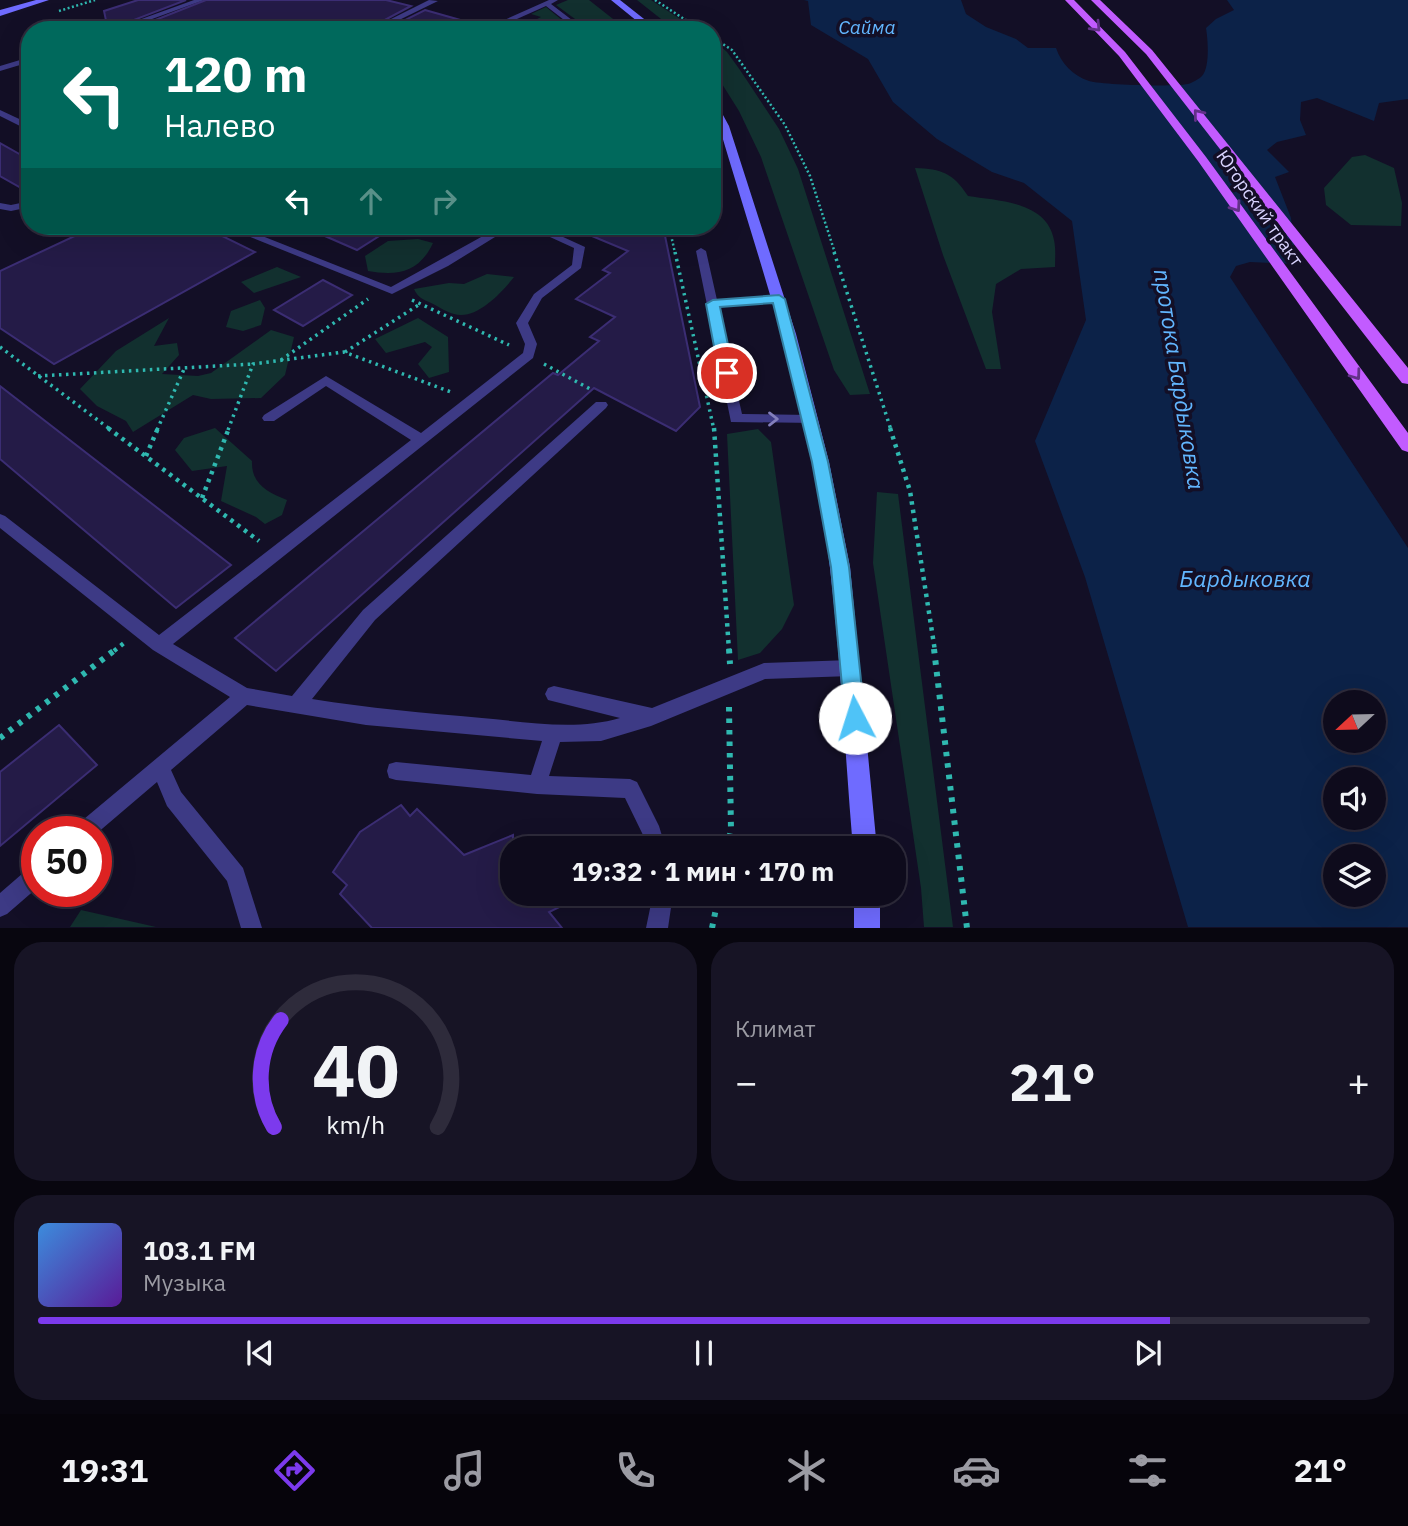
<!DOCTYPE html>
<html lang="ru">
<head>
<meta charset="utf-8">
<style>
	:root { --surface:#0e0b1c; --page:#171425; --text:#f1f3f6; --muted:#9b9ba3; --line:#2e2b3b; --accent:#7c3aed }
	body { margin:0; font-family:"IBM Plex Sans",sans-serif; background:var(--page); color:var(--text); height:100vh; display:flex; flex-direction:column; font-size:26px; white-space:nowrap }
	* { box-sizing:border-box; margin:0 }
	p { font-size:23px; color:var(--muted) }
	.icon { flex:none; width:38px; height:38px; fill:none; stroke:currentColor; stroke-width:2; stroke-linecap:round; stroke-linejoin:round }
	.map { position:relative; height:928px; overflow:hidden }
	.details { display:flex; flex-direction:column; gap:14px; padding:14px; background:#08060f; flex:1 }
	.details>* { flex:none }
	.guide { position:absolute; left:21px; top:21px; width:700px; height:214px; border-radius:28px; box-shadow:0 7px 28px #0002,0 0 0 2px var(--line); background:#00695c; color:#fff; overflow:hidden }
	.needle { width:46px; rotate:248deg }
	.controls { position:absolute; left:1323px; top:690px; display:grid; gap:14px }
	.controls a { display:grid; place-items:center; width:63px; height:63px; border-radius:50%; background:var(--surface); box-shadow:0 7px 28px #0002,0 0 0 2px var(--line); font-size:35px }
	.speed { position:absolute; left:21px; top:816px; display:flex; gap:14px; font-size:35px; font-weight:700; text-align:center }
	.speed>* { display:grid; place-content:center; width:91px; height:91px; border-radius:50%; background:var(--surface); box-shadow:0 7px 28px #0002,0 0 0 2px var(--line); line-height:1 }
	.speed .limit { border:10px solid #d22; background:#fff; color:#111 }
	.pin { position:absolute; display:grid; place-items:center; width:60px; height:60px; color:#fff; margin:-30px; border:4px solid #fff; border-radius:50%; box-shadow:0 2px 7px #0007 }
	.me { position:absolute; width:77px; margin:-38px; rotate:355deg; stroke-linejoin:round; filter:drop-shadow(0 0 5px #0008) }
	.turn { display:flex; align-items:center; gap:24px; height:147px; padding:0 28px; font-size:32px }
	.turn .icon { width:91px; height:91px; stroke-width:2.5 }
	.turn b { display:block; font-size:49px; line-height:60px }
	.lanes { display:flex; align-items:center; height:66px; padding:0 28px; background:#0003; justify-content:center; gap:35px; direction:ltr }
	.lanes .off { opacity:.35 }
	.big { font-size:52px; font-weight:700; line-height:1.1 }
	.details .widget { flex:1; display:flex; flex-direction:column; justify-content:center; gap:10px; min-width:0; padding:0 24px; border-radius:28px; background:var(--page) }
	.details .dial { align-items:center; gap:0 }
	.dial svg { height:182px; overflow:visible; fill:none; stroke:var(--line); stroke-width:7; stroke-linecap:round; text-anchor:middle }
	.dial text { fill:var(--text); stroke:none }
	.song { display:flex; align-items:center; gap:21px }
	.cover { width:84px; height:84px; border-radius:10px; background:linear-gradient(135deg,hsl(210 70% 55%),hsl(270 70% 35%)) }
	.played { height:7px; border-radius:4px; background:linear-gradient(90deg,var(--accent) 85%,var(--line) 85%) }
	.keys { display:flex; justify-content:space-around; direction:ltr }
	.heat { display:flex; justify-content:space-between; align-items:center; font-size:38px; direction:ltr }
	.details .tiles { flex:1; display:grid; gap:14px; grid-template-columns:1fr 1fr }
	.widget:last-child { grid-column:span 2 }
	.trip { position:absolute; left:500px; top:836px; width:406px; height:70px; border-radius:28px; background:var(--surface); box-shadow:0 7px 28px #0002,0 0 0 2px var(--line); font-weight:700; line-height:70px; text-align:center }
	.menu { display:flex; height:112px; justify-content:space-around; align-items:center; background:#06040b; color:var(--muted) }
	.menu .icon { width:49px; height:49px }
	.menu .on { color:var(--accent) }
	.menu b { font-size:32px; color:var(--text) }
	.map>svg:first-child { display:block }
</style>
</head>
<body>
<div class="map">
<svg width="1408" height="928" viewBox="0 0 1408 928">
	<rect width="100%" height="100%" fill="#130f26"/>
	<path fill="#12302f" d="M568,0H589L627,30H590L556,5Z
		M637,0H651L697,30H675Z
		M546,7L574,30H555L531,22L541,17L531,14Z
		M712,39L727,52L740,70L779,129L798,169L870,394L850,395L834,370L761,157L739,111L712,68Z
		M1365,155L1394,168L1402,203L1401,226L1351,225L1326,205L1324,188L1352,157Z
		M915,168C942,169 953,173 968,196C998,201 1047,201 1054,240C1056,249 1055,259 1055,267L1021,269L996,284L992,312L1001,369H986L943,255Z
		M418,239L433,243C419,273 397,276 368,271L365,256L388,241Z
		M277,267L301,277L254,293L241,282Z
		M487,274L514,277C503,291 481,315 461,315C452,315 442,309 435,305C426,300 418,299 414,289L449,283L464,284Z
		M260,300L265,308L261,325L243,331L226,327L231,311Z
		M169,318L154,346L177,343L179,355L162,374L198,376L211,373L271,330L294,337L285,375L261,398L211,399L193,395L133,432L126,421L97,406L80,389L116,351Z
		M418,318L448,337L449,372L429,378L418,364L432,347L425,342L386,353L375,339Z
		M215,428L252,461C251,484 268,493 287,500L282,515L265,524L256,517L221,501L227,466L192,471L175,450L184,438Z
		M758,429L771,442L794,605L782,629L760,653L738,660L727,434Z
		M877,492L898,494L953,927H924L921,888L873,563Z
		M81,910L156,927H70Z"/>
	<path fill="#0c2248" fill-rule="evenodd" d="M804,0H961L966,14L986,27L1016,39L1028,48H1056C1061,63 1073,76 1089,81C1103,85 1173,87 1188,84C1192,83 1199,79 1202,76C1210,67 1208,40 1206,28L1216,19L1234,10L1227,0H1408V99L1379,103L1374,121L1317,98L1301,102L1300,120L1306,135L1277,142L1267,150L1289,172L1275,177L1291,218L1296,264L1250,262L1236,266L1230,277L1408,548V927H1188L1085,577L1035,441L1086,320L1072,221L1024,183L992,172L937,139L893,102L868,59L811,25L808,1ZM1335,702H1374V740H1335ZM1335,779H1374V817H1335ZM1335,856H1374V894H1335Z"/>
	<path fill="#241b47" stroke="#3b2d73" stroke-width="2" d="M138,0H186L108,30L104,11Z
		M206,0H386L411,6L381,22L391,30H130Z
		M425,10L471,23L470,30H410L399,23Z
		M0,143L30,160V193L0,176Z
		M96,226H202L255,252L54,364L0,328V271Z
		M302,226H395L357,250Z
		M568,226H663L700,407L676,431L594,388L276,671L235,638L553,373L558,375L599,341L590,337L615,317L576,299L610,273L603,270L628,251Z
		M323,280L352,295L303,326L274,310Z
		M0,386L231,565L176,608L0,459Z
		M59,725L97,765L0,846V772Z
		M401,805L410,816L417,809L464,855L513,835V894H586L549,912L562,928H372L340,894L347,885L333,872L360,832Z"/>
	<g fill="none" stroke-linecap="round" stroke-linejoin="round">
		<path stroke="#2fb8b0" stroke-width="2.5" stroke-dasharray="2 2.5" stroke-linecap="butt" d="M655,0L701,30
			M59,11L95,0
			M712,37L732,50L785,125L810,176L835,253
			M669,226L675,253"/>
		<path stroke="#2fb8b0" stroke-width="3.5" stroke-dasharray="2.5 4.5" stroke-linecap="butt" d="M675,252L714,430
			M834,252L891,430
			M412,300L509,345
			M0,347L111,430
			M345,352L420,304
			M281,360L368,299
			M544,364L592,390
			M38,376L253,364
			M157,430L185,367
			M228,430L253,364L344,352L451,392"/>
		<path stroke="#2fb8b0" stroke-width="4.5" stroke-dasharray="3.5 5" stroke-linecap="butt" d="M108,428L259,541
			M714,428L729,651
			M890,428L910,491L935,651
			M146,456L158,428
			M202,498L229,428
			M114,651L124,643"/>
		<path stroke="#2fb8b0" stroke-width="6" stroke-dasharray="4.5 7" stroke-linecap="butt" d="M729,649L730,664
			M934,649L967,928
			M0,738L116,649
			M727,849L731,830L729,707
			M712,928L719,894"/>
		<path fill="#3d3a85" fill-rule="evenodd" d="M194,0H204L122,30H111Z
			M429,0L438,1L393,23L408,30H398L383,23Z
			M549,0H558L551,4L585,30H577L546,6L492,30H482Z
			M30,57V62L0,71V66Z
			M0,110L30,124V131L0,116Z
			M724,123L727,124V128L712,132V126Z
			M30,201V207L11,211L0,209V203L11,205Z
			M223,226H237L391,287L501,226H513L448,266L392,294Z
			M526,226H539L585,247L581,268L542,298L528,323L537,344L533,358L173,644L247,688L292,696L363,610L596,402H606L608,405L606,408L375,620L312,699C368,708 425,713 482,718C527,722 576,731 620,718L548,700L545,694L548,688L554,686L652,708L764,663L851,660L857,662L860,668L857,674L851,676L765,679L651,726L601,741L560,742L549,776L630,779L637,782L659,826L666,849H646L643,835L625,798L537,794L396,780L389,778L387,771L389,764L396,762L531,775L542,741L366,725L247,705L171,770L181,792L243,868L262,928H241L227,881L167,806L157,782L96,834V831H75L78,824L230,697L153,650L0,528V514L5,516L159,635L411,440L326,386L274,421H264L262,418L264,415L326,376L421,433L523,353L525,344L516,323L534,294L572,265L574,248Z
			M701,248L706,251L717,300L779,296L785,299L779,302L718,307L742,414L810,415L817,420L815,423L731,422L696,251Z
			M37,864V888L7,914L0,917V893L30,867Z
			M653,894H673L668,928H646Z"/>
		<path fill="#6f6bff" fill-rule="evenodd" d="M36,0H49L0,16V10Z
			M611,0H620L658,30H648Z
			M712,101L717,104L729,126L796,334L829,462L850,567L877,849H853C845,755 841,661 830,568C813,417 762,271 719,126L712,114Z
			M854,894H880V928H854Z"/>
		<path fill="#c25bff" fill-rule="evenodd" d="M1065,0H1074L1125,52L1206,157L1408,433V452L1402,450L1198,161L1119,56Z
			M1091,0H1100L1152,50L1408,368V384L1402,383L1146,54Z"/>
	</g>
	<defs><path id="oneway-chevron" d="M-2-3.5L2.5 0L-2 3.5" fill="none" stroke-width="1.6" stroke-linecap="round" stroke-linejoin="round" transform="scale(1.75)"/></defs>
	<g stroke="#623188">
		<use href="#oneway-chevron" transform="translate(1096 27) rotate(46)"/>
		<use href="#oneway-chevron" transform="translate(1198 114) rotate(-129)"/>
		<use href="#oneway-chevron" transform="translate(1236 207) rotate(55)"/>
		<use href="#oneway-chevron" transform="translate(1356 375) rotate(54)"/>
	</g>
	<use stroke="#837fbc" href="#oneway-chevron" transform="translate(773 419)"/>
	<path fill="#4fc3f7" stroke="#337fa1" stroke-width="2" d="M779,295L785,299L828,462L849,567L865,718L862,725L855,728L848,725L845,718L831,567L812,462L773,303L720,307L734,373L727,378L719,373L706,304L713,300Z"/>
	<g text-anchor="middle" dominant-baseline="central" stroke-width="7" stroke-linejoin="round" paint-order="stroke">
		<g font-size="18" fill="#d9d4ff" stroke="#130f26">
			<text transform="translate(1260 208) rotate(55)">Югорский тракт</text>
		</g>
		<g font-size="19" font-style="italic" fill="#62b6ff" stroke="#130f26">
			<text x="867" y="27">Сайма</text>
		</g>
		<g font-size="23" font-style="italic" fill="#62b6ff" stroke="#130f26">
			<text transform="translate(1180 379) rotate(81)">протока Бардыковка</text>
			<text x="1245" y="578">Бардыковка</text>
		</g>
	</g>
</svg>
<div class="controls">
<a><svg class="needle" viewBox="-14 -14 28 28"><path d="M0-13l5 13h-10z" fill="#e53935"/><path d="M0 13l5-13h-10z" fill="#9b9ba3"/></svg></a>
<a><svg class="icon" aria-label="sound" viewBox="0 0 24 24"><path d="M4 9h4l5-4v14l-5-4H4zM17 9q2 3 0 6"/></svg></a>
<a><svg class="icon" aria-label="layers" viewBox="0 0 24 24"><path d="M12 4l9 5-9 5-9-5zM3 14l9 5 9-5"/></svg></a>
</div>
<div class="speed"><div class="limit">50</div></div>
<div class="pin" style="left:727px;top:373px;background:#d93025"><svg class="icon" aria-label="arrive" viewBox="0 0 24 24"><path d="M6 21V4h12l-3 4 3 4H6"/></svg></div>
<svg class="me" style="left:855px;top:718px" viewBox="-20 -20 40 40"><circle r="19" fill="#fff"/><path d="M0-13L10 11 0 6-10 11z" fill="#4fc3f7"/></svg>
<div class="trip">19:32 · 1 мин · 170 m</div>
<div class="guide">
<div class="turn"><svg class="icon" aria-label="left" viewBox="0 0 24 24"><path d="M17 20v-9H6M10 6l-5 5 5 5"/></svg><div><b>120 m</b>Налево</div></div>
<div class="lanes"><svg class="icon" aria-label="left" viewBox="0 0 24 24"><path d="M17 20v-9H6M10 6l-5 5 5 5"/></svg><svg class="icon off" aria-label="ahead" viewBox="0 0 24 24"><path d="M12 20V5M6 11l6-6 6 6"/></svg><svg class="icon off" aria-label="right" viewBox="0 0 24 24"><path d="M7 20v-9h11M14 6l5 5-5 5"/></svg></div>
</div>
</div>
<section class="details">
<div class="tiles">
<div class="widget dial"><svg viewBox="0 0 100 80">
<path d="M14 69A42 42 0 1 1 86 69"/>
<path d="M14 69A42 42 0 0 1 17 22" stroke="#7c3aed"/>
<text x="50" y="56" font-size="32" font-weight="700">40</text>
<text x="50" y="72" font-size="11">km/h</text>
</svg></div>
<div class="widget"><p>Климат</p>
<div class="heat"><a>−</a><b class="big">21°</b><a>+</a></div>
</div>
<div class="widget">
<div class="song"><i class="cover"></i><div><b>103.1 FM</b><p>Музыка</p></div></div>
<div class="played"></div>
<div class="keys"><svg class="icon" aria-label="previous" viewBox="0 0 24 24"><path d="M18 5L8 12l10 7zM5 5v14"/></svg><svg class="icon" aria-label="pause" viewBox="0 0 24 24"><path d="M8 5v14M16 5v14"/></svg><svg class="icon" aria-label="next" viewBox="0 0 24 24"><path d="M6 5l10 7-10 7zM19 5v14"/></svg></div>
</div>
</div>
</section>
<nav class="menu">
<b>19:31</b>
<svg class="icon on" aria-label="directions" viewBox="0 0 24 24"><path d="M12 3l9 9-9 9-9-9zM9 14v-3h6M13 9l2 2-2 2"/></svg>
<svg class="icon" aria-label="music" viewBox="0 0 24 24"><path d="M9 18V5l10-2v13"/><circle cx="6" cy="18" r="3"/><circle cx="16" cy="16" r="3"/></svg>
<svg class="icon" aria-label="phone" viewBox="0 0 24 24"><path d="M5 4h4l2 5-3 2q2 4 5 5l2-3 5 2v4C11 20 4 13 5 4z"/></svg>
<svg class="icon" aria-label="climate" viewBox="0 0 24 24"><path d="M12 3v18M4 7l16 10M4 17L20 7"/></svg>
<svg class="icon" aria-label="car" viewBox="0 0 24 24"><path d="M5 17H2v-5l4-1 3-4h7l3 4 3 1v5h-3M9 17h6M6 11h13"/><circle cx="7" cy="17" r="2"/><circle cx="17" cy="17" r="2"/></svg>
<svg class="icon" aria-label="filters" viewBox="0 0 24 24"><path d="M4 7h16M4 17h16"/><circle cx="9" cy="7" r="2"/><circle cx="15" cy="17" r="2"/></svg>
<b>21°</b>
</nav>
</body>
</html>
